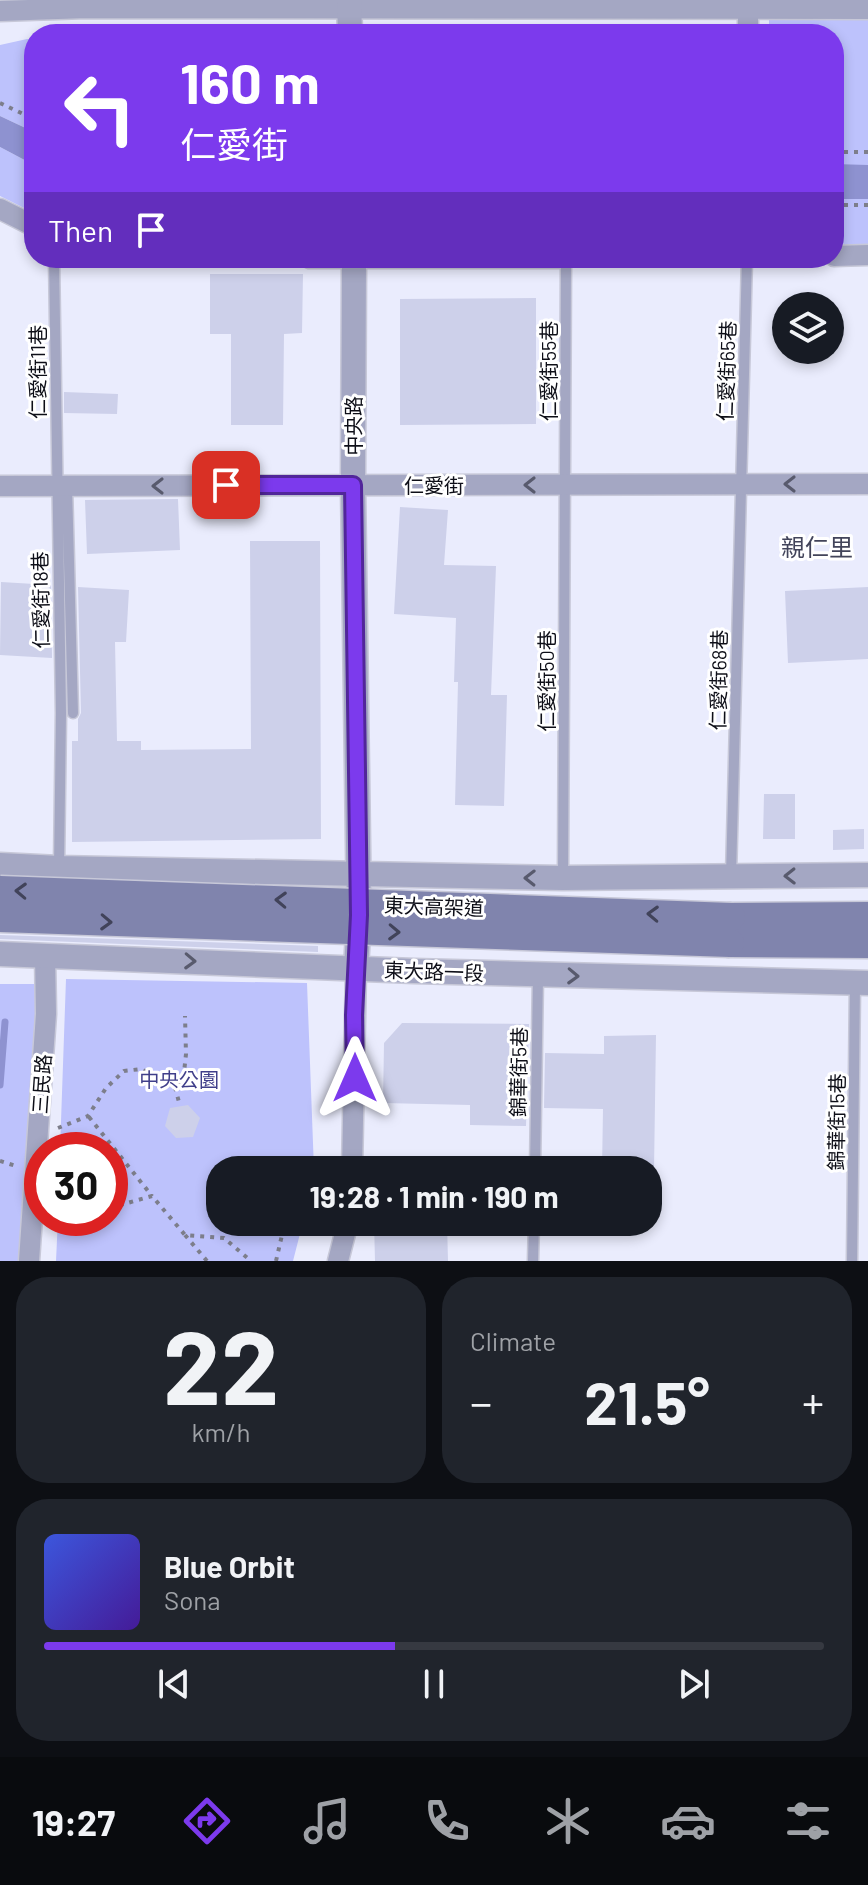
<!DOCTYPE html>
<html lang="en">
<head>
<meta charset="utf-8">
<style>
	:root { --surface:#171b24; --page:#20242c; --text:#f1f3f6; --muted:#9ea1a6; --line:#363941; --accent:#7c3aed }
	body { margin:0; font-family:Barlow,"Noto Sans TC",sans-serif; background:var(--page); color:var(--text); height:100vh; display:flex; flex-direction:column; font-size:30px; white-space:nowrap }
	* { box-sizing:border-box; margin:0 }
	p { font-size:26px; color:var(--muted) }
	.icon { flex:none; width:44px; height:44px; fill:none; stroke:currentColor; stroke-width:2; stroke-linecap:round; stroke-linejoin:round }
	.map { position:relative; height:1261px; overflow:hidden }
	.drawer { display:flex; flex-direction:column; gap:16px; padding:16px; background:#0d0f14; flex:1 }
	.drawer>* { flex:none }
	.guide { position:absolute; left:24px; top:24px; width:820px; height:244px; border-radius:32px; box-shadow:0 4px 12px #0003; background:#7c3aed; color:#fff; overflow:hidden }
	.tools { position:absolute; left:772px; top:292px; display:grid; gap:16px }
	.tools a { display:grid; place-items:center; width:72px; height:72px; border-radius:50%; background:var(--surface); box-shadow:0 4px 12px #0003; font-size:40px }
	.speed { position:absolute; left:24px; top:1132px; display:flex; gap:16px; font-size:40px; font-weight:700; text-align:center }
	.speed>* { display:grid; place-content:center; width:104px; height:104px; border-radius:50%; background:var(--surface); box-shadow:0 4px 12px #0003; line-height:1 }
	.speed .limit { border:12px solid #d22; background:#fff; color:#111 }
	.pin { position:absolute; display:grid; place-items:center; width:68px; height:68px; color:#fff; margin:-34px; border-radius:16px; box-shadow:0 4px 12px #0006 }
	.me { position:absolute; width:88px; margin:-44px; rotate:0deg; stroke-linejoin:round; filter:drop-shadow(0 0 6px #0008) }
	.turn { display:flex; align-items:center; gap:28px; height:168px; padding:0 24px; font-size:36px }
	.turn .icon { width:104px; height:104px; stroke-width:2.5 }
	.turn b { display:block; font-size:56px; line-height:68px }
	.then { display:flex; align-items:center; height:76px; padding:0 24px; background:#0003; gap:16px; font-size:30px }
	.big { font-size:60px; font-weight:700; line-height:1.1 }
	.drawer .widget { flex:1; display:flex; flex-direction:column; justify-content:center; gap:12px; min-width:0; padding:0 28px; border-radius:32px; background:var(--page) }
	.drawer .dial { align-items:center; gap:0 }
	.dial b { font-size:104px; line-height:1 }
	.song { display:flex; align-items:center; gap:24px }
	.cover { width:96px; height:96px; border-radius:12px; background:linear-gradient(135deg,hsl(230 70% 55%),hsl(260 70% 35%)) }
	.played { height:8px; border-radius:4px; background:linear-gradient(90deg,var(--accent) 45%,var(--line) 45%) }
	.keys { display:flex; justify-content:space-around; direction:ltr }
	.heat { display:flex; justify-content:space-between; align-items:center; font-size:44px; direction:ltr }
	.drawer .tiles { flex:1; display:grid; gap:16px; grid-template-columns:1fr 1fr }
	.widget:last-child { grid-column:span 2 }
	.trip { position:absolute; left:206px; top:1156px; width:456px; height:80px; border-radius:32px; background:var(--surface); box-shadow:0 4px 12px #0003; font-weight:700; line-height:80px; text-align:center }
	.tabs { display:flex; height:128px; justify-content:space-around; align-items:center; background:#090b0e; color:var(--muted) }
	.tabs .icon { width:56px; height:56px }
	.tabs .on { color:var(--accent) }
	.tabs b { font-size:36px; color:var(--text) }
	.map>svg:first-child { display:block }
</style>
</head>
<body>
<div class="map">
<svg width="868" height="1261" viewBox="0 0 868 1261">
	<rect width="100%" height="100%" fill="#eaecfd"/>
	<path fill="#bdc2fc" d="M769,9H868V255H834V34H769Z
		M27,39H34V132L0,116V45Z
		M0,147L34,165V213L0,196Z
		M66,979L307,983L314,1170H220V1222H303L293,1261H56L58,1218H110V1150H60Z
		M0,984H37L25,1261H0Z"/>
	<path fill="#8e92d0" d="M0,116L34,132V165L0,147Z
		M834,164L868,165V199H834Z"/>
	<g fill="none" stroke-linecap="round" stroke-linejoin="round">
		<path stroke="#8e92d0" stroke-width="7" d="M0,1085L5,1022"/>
	</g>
	<path fill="#cdd0ea" d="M210,274H303L302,333L284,334L283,425H231V334H210Z
		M536,298V424L400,425V299Z
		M64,392L118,394L117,414L64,413Z
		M178,499L180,550L87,554L85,500Z
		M400,507L448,510L444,565L496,566L491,695H507L504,806L455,805L458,682H454L456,618L394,614Z
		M250,541H320L321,839L72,842V741H78V719L81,713L78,587L129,590L126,642H115L117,741H141V750L251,749Z
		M1,582L51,585L52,658L0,655Z
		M868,587V659L788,663L785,591Z
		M764,794H795V839H763Z
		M864,829V849L833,850V830Z
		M0,935L318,946V952L0,939Z
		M402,1023L529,1024L526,1126L470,1125V1105L383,1103L384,1043Z
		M656,1035L654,1170H602L603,1109L544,1108L545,1053L604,1054V1036Z
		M188,1105L200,1118L193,1137L176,1138L165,1126L170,1108Z
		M374,1222H447L448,1261H375Z"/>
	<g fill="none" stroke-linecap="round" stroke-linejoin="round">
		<defs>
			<path id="service" d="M54,258L61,713L59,868
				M67,486L73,713
				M731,876L747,258
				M563,878L566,258
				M535,1170L538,975
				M533,1261L534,1222
				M852,1261L855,983"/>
			<path id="minor" d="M748,9V34
				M0,11L86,8L868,9
				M0,209L34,226
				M834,256L868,255
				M310,258H563
				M0,486L868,484
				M352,1170L356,969
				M29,1261L46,1014L45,955
				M338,1261L348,1222"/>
			<path id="tertiary" d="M349,0L350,34
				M354,258L353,485L359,915L356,969
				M0,865L59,868L563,878L868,875
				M0,954L414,971L868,983"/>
			<path id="secondary" d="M731,917L868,916
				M730,943L868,944"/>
		</defs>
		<use href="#service" stroke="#c7c8d8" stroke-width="13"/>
		<use href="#minor" stroke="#c7c8d8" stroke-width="23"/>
		<use href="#tertiary" stroke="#c7c8d8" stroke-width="27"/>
		<use href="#secondary" stroke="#c7c8d8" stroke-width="31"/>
		<path stroke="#7d7e8b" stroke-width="4" stroke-dasharray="4 6" stroke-linecap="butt" d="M0,103L34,119
			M834,152H868
			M834,205H868
			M175,1087L180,1106
			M89,1117L152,1196
			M58,1128L88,1116L106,1088L124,1071L141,1069L175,1087L183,1082L186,1054L185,1016
			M0,1161L16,1166
			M110,1208L152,1196L185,1235L224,1238L251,1261
			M185,1235L207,1261
			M276,1261L285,1222"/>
		<use href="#service" stroke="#a4a7c3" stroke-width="10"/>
		<use href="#minor" stroke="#a4a7c3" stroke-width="20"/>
		<use href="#tertiary" stroke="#a4a7c3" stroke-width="24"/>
		<use href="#secondary" stroke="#8084ad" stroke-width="28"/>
		<defs>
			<path id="secondary-bridge" d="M0,890L731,917
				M0,918L730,943"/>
		</defs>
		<use href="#secondary-bridge" stroke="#c7c8d8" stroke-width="31" stroke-linecap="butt"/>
		<use href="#secondary-bridge" stroke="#8084ad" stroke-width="28"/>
	</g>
	<defs><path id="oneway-chevron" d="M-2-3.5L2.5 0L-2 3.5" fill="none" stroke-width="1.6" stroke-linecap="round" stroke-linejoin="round" transform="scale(2)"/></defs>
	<g stroke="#585a6d">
		<use href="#oneway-chevron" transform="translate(790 484) rotate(180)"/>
		<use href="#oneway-chevron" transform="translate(530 485) rotate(180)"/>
		<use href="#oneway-chevron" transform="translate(158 486) rotate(180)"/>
		<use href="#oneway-chevron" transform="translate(790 876) rotate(179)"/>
		<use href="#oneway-chevron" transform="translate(530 878) rotate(-179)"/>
		<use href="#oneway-chevron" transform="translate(190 961) rotate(2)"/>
		<use href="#oneway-chevron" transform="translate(573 976) rotate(2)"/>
	</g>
	<g stroke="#41435a">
		<use href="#oneway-chevron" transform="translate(21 891) rotate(-178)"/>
		<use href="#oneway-chevron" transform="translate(281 900) rotate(-178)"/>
		<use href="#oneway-chevron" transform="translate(653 914) rotate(-178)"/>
		<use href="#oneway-chevron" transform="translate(106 922) rotate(2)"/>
		<use href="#oneway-chevron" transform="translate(394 932) rotate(2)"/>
	</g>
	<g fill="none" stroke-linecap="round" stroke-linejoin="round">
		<defs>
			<path id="route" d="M226,485H353L359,915L354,1015L355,1078"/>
		</defs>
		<use href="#route" stroke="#51269a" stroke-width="20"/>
		<use href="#route" stroke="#7c3aed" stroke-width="14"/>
	</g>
	<g text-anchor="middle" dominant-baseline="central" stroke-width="6" stroke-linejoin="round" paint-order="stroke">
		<g font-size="20" fill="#0d0e17" stroke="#fff">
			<text transform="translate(548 371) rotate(-90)">仁愛街55巷</text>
			<text transform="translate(726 371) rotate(-88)">仁愛街65巷</text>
			<text transform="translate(37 372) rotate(-90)">仁愛街11巷</text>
			<text transform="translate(353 426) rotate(-90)">中央路</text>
			<text x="434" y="485">仁愛街</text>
			<text transform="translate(40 600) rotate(-91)">仁愛街18巷</text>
			<text transform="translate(718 680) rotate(-89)">仁愛街68巷</text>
			<text transform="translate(546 681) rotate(-90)">仁愛街50巷</text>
			<text transform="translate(434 906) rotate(2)">東大高架道</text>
			<text transform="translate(434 971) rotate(2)">東大路一段</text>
			<text transform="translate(518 1072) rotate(-89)">錦華街5巷</text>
			<text transform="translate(41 1084) rotate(-86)">三民路</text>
			<text transform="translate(836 1122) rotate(-89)">錦華街15巷</text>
		</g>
		<g font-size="20" fill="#403f8a" stroke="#fff">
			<text x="179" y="1079">中央公園</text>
		</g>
		<g font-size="24" fill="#42445a" stroke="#fff">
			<text x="817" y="546">親仁里</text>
		</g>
	</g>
</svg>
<div class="tools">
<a><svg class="icon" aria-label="layers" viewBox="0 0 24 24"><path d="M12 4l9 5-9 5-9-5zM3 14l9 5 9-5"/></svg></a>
</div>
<div class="speed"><div class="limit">30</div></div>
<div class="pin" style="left:226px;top:485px;background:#d93025"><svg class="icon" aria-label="arrive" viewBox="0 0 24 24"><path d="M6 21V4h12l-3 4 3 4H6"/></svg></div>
<svg class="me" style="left:355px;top:1078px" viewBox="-20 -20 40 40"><path d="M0-17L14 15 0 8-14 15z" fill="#7c3aed" stroke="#fff" stroke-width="4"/></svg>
<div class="trip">19:28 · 1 min · 190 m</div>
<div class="guide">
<div class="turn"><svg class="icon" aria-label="left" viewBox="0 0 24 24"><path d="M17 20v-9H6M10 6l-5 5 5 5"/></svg><div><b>160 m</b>仁愛街</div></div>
<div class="then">Then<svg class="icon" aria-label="arrive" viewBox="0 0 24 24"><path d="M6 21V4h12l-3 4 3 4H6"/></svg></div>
</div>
</div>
<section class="drawer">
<div class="tiles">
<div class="widget dial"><b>22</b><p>km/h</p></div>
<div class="widget"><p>Climate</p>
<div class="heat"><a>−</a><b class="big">21.5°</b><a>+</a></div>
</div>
<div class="widget">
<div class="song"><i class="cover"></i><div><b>Blue Orbit</b><p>Sona</p></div></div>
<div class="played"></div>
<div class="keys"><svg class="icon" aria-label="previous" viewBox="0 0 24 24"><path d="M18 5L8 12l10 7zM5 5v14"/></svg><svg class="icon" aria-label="pause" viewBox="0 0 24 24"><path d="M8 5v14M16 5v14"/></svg><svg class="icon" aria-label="next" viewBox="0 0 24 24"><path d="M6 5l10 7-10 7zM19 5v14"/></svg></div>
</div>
</div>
</section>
<nav class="tabs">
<b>19:27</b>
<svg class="icon on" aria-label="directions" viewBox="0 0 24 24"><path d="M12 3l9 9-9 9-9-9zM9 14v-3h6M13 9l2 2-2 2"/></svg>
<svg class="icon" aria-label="music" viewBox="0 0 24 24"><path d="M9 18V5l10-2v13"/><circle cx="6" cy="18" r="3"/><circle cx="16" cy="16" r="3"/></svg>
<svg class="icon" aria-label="phone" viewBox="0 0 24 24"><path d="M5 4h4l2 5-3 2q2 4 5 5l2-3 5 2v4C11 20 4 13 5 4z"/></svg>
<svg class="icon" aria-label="climate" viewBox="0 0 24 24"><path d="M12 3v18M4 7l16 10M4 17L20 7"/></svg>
<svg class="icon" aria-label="car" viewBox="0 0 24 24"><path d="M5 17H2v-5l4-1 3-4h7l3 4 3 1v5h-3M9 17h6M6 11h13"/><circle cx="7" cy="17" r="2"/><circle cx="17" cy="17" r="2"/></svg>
<svg class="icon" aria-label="filters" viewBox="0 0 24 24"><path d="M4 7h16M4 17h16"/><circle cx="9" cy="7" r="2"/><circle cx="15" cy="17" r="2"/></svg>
</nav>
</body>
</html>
